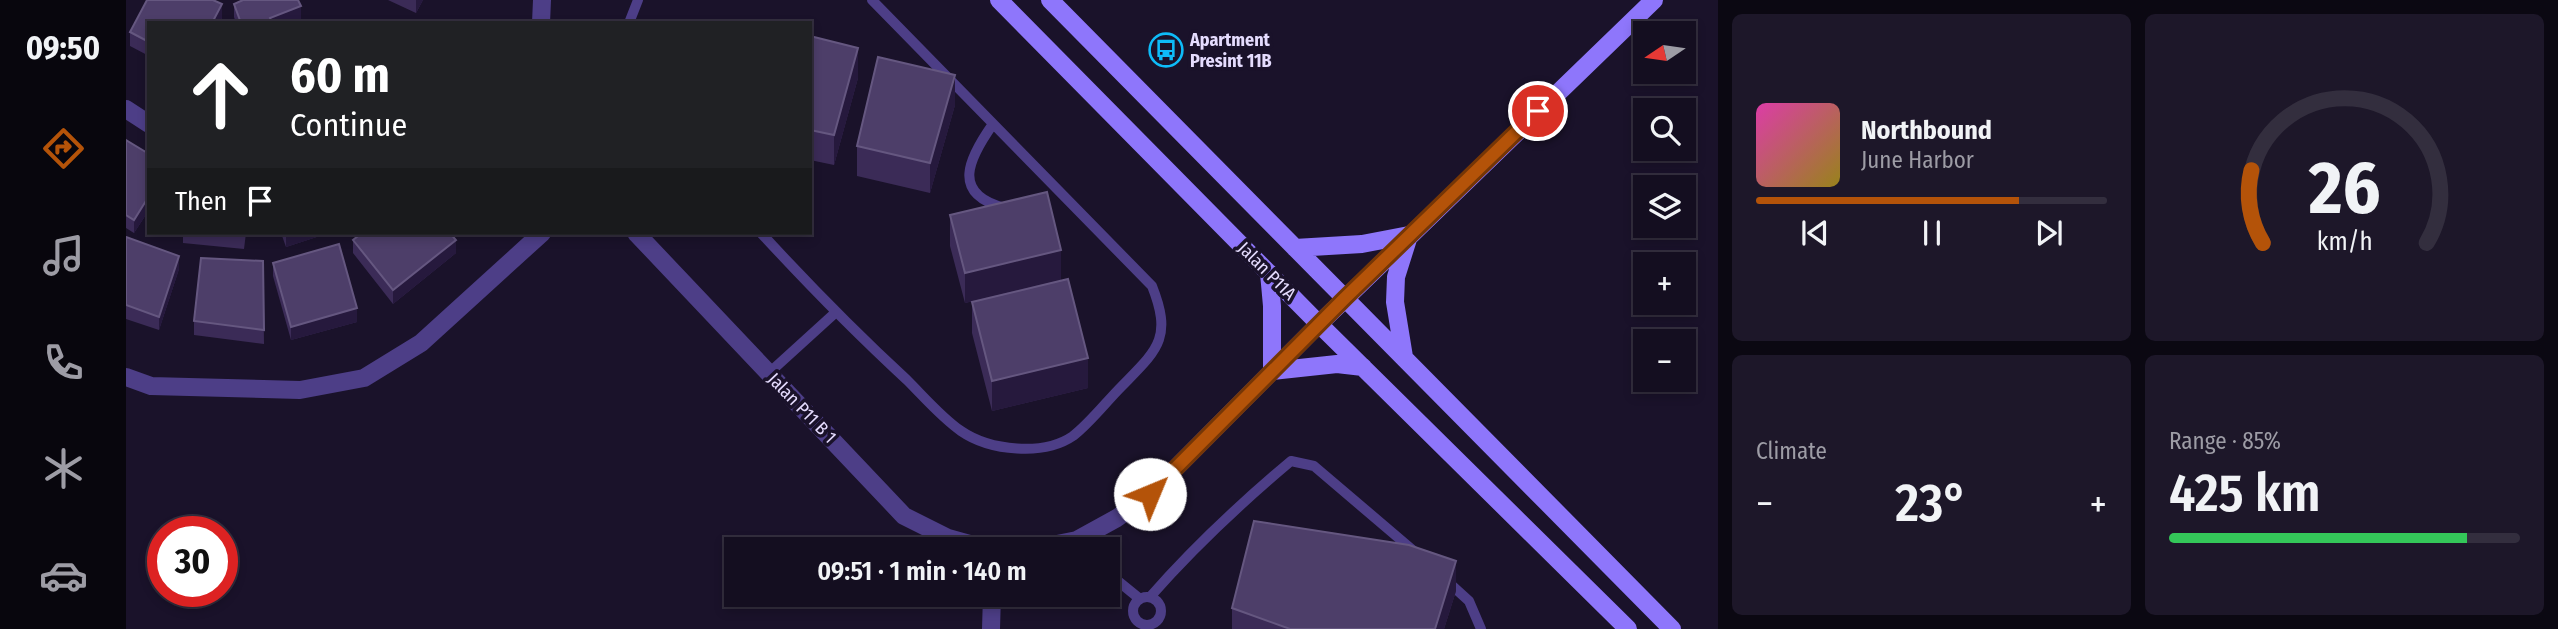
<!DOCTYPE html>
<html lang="en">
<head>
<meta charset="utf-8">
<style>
	:root { --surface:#140e20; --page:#1d1729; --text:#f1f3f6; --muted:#9d9ca5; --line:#332e3e; --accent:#b45309 }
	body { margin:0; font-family:"Fira Sans Condensed",sans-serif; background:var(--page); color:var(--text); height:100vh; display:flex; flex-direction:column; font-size:26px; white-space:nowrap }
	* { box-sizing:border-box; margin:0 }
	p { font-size:23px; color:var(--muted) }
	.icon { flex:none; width:38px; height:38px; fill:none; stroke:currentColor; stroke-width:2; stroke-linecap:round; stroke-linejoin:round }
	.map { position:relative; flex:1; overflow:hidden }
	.side { display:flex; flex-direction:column; gap:14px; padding:14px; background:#0b0812; width:840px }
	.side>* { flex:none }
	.guide { position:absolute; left:21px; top:21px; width:665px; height:214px; border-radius:0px; box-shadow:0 4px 10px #0003,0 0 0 2px var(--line); background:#202124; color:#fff; overflow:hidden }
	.needle { width:46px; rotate:257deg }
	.buttons { position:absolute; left:1507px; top:21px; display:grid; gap:14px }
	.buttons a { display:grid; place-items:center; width:63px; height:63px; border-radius:0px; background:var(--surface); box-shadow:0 4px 10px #0003,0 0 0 2px var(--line); font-size:35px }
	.speed { position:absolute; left:21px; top:516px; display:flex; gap:14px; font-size:35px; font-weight:700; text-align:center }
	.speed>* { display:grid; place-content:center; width:91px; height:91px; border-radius:50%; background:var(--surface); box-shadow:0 4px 10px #0003,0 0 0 2px var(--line); line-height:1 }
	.speed .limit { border:10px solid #d22; background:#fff; color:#111 }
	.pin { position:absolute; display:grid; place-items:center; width:60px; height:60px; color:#fff; margin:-30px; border:4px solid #fff; border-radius:50%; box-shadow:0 2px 7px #0007 }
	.me { position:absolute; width:77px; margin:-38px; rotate:45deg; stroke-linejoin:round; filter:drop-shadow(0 0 5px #0008) }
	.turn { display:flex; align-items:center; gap:24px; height:147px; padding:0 28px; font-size:32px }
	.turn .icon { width:91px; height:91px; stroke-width:2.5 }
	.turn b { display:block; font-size:49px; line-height:60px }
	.then { display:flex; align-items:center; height:66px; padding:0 28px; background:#0003; gap:14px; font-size:26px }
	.big { font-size:52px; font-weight:600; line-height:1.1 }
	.side .tile { flex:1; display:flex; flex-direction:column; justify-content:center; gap:10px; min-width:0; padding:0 24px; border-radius:10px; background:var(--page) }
	.side .dial { align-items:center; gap:0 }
	.dial svg { height:182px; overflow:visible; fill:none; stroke:var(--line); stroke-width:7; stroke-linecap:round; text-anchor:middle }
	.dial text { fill:var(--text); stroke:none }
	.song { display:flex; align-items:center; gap:21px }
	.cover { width:84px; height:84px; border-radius:10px; background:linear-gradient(135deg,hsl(320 70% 55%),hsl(50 70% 35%)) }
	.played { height:7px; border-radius:4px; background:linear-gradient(90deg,var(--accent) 75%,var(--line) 75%) }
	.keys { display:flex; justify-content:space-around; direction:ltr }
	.heat { display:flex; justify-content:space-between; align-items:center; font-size:38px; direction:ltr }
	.charge { height:10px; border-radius:5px; background:linear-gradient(90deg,#34c759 85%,var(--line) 0) }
	.side .tiles { flex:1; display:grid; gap:14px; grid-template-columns:repeat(2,1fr) }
	.trip { position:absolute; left:598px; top:537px; width:396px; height:70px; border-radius:0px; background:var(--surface); box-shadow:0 4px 10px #0003,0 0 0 2px var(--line); font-weight:600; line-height:70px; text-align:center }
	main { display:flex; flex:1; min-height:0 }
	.menu { display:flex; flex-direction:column; width:126px; justify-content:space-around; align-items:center; background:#08060d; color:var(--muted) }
	.menu .icon { width:49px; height:49px }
	.menu .active { color:var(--accent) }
	.menu b { font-size:32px; color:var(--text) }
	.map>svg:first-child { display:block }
</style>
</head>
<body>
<main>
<nav class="menu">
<b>09:50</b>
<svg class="icon active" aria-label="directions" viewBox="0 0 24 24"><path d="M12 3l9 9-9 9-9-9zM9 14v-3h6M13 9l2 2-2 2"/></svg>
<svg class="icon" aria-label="music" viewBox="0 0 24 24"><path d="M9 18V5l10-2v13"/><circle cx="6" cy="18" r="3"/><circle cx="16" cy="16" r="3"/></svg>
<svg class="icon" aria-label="phone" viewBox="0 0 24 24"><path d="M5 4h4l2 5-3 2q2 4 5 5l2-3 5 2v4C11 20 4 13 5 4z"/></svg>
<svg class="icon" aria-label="climate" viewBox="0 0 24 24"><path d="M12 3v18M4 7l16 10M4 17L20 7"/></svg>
<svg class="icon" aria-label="car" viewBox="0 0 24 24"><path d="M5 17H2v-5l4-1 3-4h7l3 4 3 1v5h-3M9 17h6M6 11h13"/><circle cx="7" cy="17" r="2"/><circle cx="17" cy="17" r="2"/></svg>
</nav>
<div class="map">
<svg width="1592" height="629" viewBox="0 0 1592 629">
	<rect width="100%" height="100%" fill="#1a122a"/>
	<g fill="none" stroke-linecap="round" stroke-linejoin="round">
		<path stroke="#4d3e87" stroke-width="10" d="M503,23L512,0
			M867,124C843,158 824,194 879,208
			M635,233C682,284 730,333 781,380C798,397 816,418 835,431C864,451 918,456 947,436C963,424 981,401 995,387C1031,350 1047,339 1026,286L746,0
			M643,373L709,313
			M982,573L1014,599
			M1321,581L1343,601L1355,629
			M1024,597C1067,548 1115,503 1165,461L1188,466L1289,552
			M1007 611a14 14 0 1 1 28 0a14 14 0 1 1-28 0Z"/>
		<path stroke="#4d3e87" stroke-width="18" d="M415,23L416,0
			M0,109L23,124
			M510,233L778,516L822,538L865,550
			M0,377L25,386L174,390L238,378L295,343L416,233
			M888,550L911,548L951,540L991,518L1024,494L1193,324
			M865,629L866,595"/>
		<path stroke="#8e76fb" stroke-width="18" d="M873,0L1193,324L1502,629
			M924,0L1546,629
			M1169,248L1236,244L1283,235
			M1143,273L1146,306V371L1211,364L1237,367
			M1193,324L1528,0
			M1278,357L1269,302L1270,277L1282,239"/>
	</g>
	<path fill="#3b2b57" d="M21,0H87L96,4V18L93,23H23V56L4,46V32Z
		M262,0H297L290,13Z
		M108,4L175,20L167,23H110L108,17Z
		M684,36L732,78L708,165L684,160Z
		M829,105L804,193L731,176V146Z
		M0,140L23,154V210L8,233L0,228Z
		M824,215L935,280L839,303L824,246Z
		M57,233H120L118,249L57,243Z
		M155,233H203L160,247Z
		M0,237L53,269L33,330L0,319Z
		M227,240L330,253L267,304L227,253Z
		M137,261L138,344L68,335V321Z
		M147,263L231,322L165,340L147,276Z
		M846,302L962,388L866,411L846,333Z
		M1330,591L1318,629H1106V608Z"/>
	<path fill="#26193d" d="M290,0H297L290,13Z
		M96,4V18L93,23H86Z
		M175,6V20L167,23H144V18Z
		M732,48V78L708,165V135Z
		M829,75V105L804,193V163Z
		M23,196V210L8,233V220Z
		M163,233H203L160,247V234Z
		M330,240V253L267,304V290Z
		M935,250V280L839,303V273Z
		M53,256V269L33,330V317Z
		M231,308V322L165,340V327Z
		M962,358V388L866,411V381Z
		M1330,561V591L1318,629H1309Z"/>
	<path fill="#4d3e69" stroke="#655780" stroke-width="2" d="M21,0H87L96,4L86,23H23V42L4,32Z
		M117,0H172L175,6L144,18L146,23H115L108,4Z
		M684,36L732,48L708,135L684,130Z
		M752,57L829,75L804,163L731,146Z
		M0,140L23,154V196L8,220L0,215Z
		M921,192L935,250L839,273L824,215Z
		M88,233H119L118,235Z
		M236,233H324L330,240L267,290L227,240Z
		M0,237L53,256L33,317L0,305Z
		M213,244L231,308L165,327L147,263Z
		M75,258L137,261L138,330L68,321Z
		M942,279L962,358L866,381L846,302Z
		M1128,521L1283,545L1330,561L1309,629H1164L1106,608Z"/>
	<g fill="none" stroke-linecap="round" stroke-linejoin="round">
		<defs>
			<path id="route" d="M1024,494L1219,298L1412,111"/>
		</defs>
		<use href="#route" stroke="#753606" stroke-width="18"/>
		<use href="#route" stroke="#b45309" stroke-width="12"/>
	</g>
	<defs>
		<symbol id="bus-ring" viewBox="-11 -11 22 22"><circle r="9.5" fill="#1a122a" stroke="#0ebbf8" stroke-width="1.5"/><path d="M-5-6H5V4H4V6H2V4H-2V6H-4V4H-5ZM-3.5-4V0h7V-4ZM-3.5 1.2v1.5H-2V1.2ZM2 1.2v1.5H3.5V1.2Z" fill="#0ebbf8"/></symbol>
	</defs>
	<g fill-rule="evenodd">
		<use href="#bus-ring" x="1021" y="31" width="38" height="38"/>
	</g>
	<g text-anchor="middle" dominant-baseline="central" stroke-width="7" stroke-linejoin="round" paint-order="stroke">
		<g font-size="18" font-weight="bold" fill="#e5dcfe" stroke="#1a122a" text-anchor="start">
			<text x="1064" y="40">Apartment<tspan x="1064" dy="21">Presint 11B</tspan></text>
		</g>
		<g font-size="18" fill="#e5dcfe" stroke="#1a122a">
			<text transform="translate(1141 271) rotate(45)">Jalan P11A</text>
			<text transform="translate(676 408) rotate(46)">Jalan P11 B 1</text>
		</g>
	</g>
</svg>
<div class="buttons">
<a><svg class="needle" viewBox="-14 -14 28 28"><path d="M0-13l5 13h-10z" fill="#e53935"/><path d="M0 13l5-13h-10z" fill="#9d9ca5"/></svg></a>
<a><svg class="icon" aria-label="search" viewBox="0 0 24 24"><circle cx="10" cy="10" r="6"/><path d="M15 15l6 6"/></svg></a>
<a><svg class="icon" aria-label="layers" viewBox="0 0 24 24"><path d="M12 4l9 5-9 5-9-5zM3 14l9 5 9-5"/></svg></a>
<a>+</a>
<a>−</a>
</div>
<div class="speed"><div class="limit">30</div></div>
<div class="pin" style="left:1412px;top:111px;background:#d93025"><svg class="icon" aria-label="arrive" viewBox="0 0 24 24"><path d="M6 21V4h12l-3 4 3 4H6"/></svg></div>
<svg class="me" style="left:1024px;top:494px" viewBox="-20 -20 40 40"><circle r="19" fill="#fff"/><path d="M0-13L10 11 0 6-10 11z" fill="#b45309"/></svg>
<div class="trip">09:51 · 1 min · 140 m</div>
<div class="guide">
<div class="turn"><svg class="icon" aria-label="ahead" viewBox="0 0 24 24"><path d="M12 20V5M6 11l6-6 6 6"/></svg><div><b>60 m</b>Continue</div></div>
<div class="then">Then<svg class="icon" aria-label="arrive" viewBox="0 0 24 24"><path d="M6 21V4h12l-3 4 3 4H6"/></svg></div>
</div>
</div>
<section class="side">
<div class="tiles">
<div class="tile">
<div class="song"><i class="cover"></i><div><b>Northbound</b><p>June Harbor</p></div></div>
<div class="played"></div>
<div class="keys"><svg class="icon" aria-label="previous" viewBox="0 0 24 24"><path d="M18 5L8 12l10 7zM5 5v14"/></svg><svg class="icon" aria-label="pause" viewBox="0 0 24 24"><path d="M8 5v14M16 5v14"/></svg><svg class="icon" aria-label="next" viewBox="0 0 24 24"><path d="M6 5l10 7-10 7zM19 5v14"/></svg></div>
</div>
<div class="tile dial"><svg viewBox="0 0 100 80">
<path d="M14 69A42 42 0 1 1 86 69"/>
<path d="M14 69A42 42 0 0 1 9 37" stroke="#b45309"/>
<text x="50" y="56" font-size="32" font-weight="700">26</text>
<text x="50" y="72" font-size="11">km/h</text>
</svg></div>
<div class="tile"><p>Climate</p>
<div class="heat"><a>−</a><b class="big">23°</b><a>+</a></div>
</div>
<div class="tile"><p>Range · 85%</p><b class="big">425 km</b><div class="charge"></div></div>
</div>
</section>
</main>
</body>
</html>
